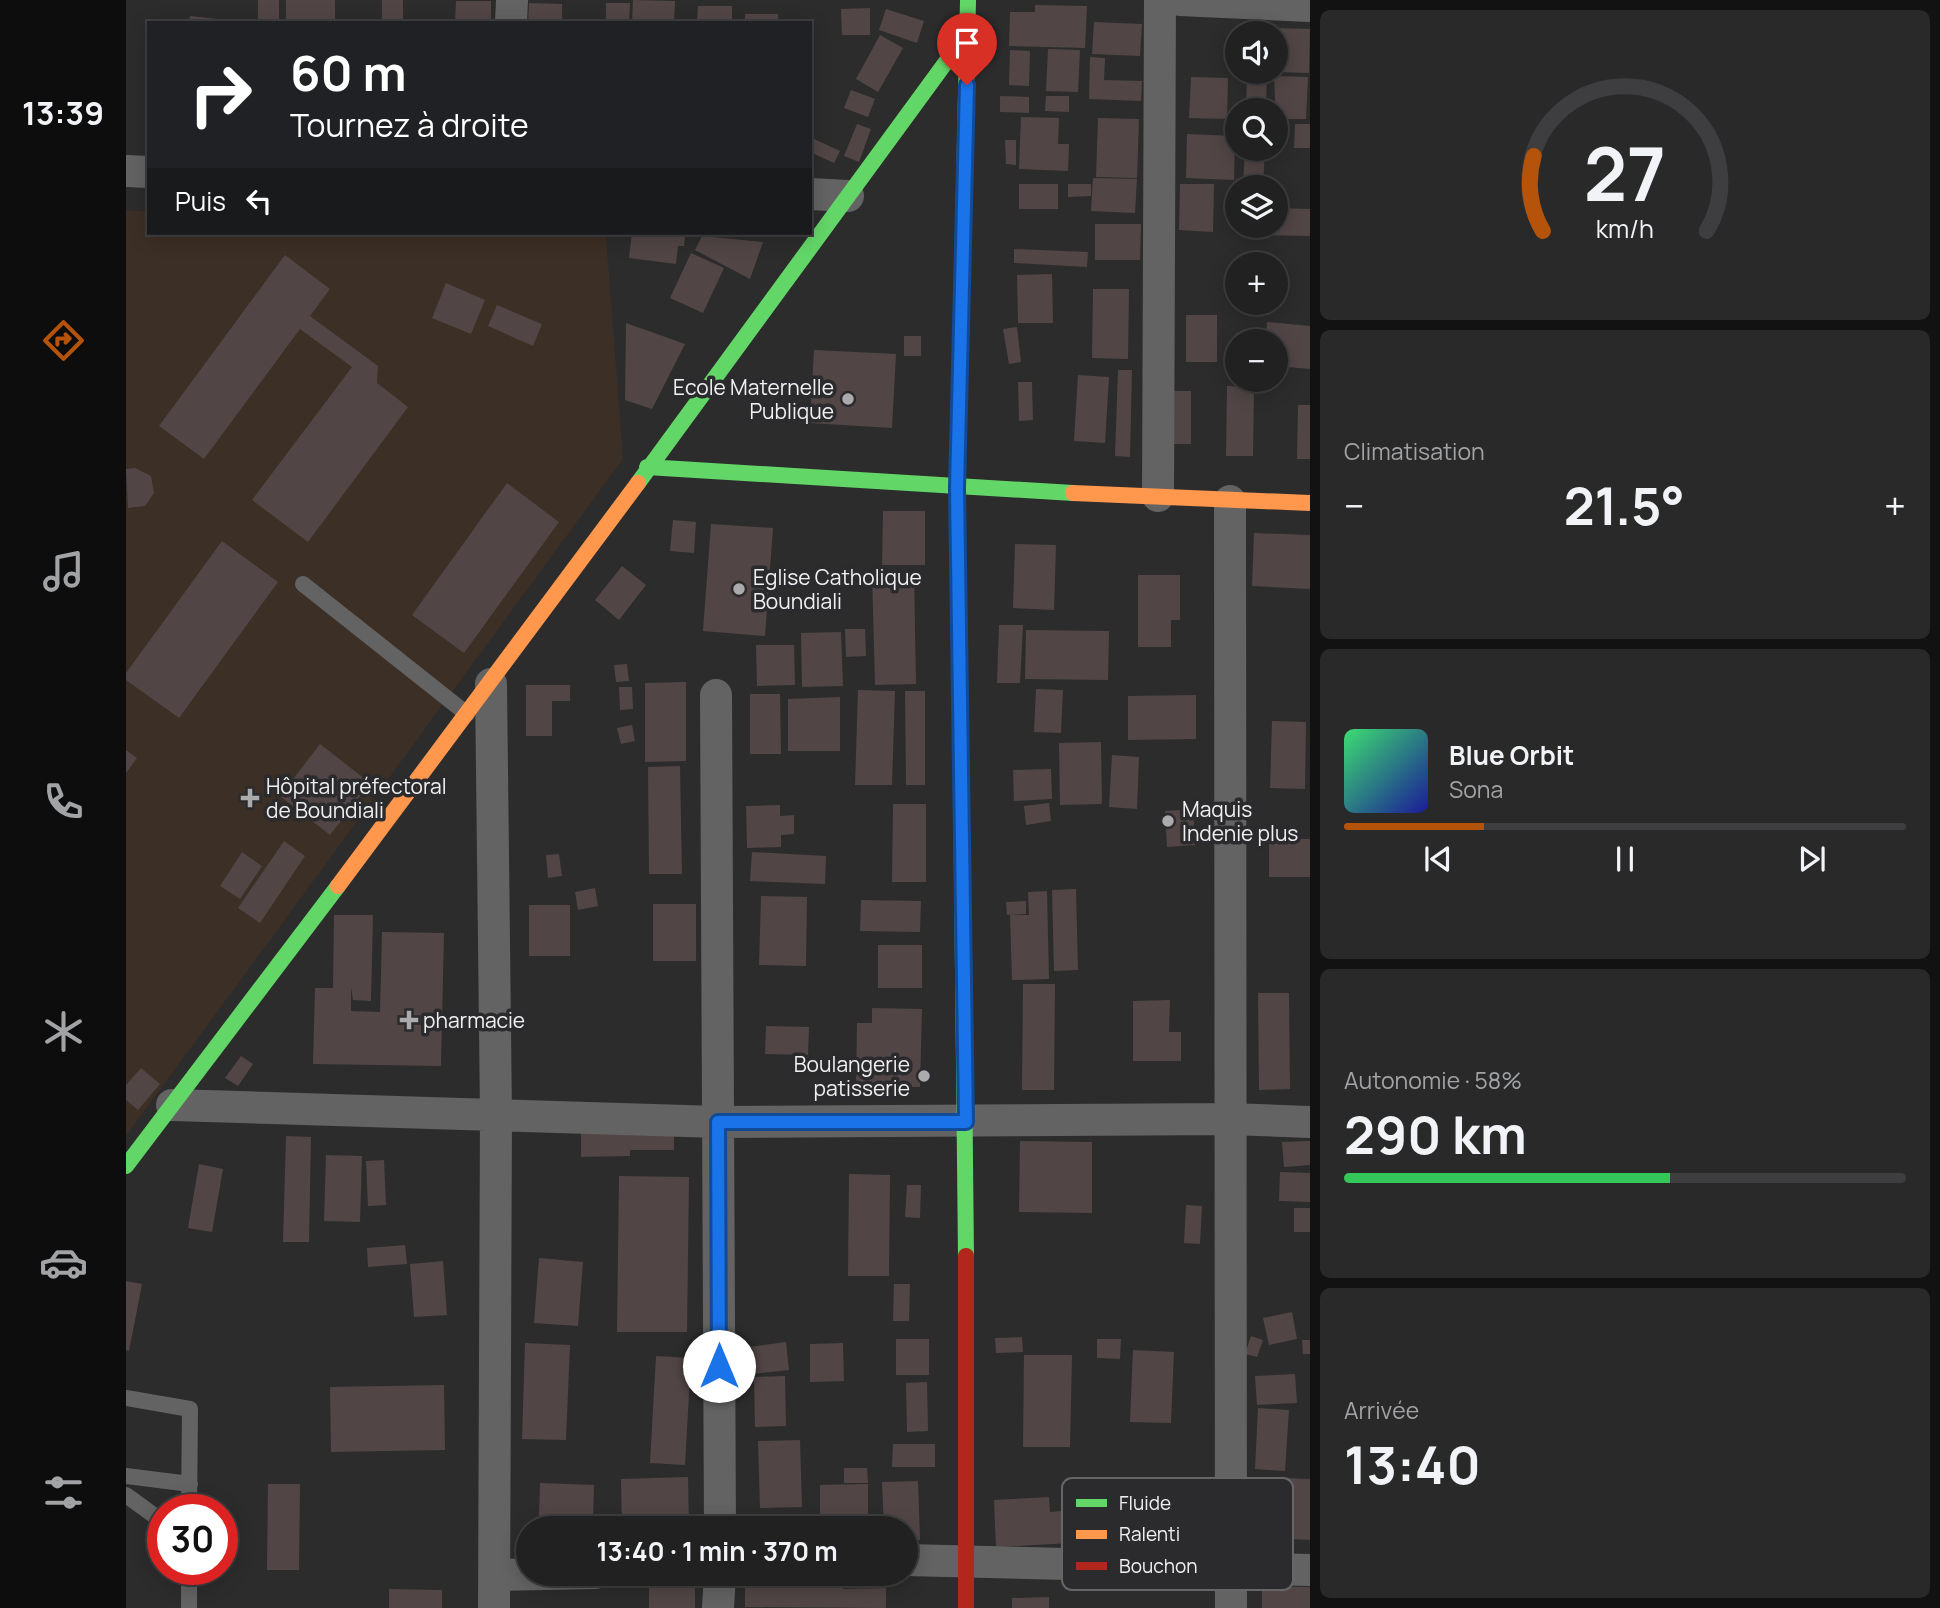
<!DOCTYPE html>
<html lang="fr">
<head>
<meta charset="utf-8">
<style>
	:root { --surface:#212122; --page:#29292a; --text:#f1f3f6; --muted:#a2a3a5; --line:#3e3e40; --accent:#b45309 }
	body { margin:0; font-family:Manrope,sans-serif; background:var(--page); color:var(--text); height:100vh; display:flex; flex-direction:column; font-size:26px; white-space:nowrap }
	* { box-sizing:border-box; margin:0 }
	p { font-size:23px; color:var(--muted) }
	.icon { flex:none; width:38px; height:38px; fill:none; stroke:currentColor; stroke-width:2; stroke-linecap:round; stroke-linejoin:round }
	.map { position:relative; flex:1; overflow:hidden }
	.drawer { display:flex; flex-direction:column; gap:10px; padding:10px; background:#121213; width:630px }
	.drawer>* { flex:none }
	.guide { position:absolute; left:21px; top:21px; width:665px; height:214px; border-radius:0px; box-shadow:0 4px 18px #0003,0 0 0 2px var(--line); background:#202124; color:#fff; overflow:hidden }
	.fabs { position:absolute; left:1099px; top:21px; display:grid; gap:14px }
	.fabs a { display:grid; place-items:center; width:63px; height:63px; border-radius:50%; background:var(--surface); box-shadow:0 4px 18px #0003,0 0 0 2px var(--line); font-size:35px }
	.speed { position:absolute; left:21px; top:1494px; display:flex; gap:14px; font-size:35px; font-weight:700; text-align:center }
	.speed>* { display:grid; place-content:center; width:91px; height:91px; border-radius:50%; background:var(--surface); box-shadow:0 4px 18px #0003,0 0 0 2px var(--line); line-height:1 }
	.speed .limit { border:10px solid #d22; background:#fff; color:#111 }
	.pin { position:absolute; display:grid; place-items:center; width:60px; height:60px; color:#fff; margin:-72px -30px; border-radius:50% 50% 50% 0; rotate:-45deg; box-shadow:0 0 7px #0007 }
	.pin .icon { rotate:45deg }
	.me { position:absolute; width:77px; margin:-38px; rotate:0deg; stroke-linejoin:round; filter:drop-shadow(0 0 5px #0008) }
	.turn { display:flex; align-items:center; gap:24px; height:147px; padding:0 28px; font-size:32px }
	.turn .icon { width:91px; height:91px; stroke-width:2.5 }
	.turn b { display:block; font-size:49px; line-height:60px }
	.then { display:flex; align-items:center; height:66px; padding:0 28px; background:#0003; gap:14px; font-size:26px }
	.big { font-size:52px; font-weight:700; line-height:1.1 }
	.drawer .tile { flex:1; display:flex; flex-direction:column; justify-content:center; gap:10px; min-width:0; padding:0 24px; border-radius:10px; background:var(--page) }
	.drawer .dial { align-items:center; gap:0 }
	.dial svg { height:182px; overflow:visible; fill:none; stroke:var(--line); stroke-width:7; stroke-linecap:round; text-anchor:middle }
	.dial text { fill:var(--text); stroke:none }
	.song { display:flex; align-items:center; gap:21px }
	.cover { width:84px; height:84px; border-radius:10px; background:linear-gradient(135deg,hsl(140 70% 55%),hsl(240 70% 35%)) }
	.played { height:7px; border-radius:4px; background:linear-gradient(90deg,var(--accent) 25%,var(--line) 25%) }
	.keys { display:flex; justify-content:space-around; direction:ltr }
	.heat { display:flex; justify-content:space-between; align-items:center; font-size:38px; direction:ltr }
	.charge { height:10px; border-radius:5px; background:linear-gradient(90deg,#34c759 58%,var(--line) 0) }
	.trip { position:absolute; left:390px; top:1516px; width:402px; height:70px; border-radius:35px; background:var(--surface); box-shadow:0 4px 18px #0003,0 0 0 2px var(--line); font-weight:700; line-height:70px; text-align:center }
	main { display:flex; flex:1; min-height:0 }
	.dock { display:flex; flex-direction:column; width:126px; justify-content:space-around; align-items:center; background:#0d0d0e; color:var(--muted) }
	.dock .icon { width:49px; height:49px }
	.dock .selected { color:var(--accent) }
	.dock b { font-size:32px; color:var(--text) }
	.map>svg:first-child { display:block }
</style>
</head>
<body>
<main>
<nav class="dock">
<b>13:39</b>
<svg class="icon selected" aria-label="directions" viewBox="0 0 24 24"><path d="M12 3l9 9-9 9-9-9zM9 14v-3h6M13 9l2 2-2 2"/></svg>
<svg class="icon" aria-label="music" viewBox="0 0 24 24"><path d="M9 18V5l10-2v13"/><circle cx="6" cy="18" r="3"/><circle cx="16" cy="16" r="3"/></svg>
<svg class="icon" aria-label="phone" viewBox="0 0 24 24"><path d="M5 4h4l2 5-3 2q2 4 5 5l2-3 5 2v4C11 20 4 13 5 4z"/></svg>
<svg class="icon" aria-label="climate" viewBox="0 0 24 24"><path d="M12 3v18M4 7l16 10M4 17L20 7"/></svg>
<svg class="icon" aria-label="car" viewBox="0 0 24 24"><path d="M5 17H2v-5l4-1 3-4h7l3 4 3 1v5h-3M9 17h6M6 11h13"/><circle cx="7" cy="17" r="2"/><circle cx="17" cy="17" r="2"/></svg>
<svg class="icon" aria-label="filters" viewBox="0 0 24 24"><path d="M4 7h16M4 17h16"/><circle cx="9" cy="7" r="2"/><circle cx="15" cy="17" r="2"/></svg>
</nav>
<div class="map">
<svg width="1184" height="1608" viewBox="0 0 1184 1608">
	<rect width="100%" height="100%" fill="#2c2c2d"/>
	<path fill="#3c2f25" d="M0,210L23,212V233H422L480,236L497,459L0,1136Z"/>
	<path fill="#514645" d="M132,0H153V23H132Z
		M160,0H209V23H160Z
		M256,0H277V23H256Z
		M507,0L549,1L548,23H506Z
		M330,1H365V23H329Z
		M403,3L436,4V23H402Z
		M480,3H504L503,23H480Z
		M909,5L961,6L959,48L883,46L884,12H909Z
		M572,6H606V23H571Z
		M744,8V35H716L715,9Z
		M760,9L798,21L791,43L753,30Z
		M619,14H652V23H619Z
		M64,16L110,21V23H63Z
		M968,22L1016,24L1014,56L966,54Z
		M1148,28L1184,29L1183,73L1150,72Z
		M1123,29L1143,30V33H1123Z
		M754,35L777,48L752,92L730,79Z
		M922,49L954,50L952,92L920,91Z
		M884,50L904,51L903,86L883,85Z
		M964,57L979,58L978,80L1016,81L1015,101L963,99Z
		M1121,72H1141L1140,110H1120Z
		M1148,76L1182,77L1180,119H1150Z
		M1065,77L1102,78L1101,119L1063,118Z
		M725,90L749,99L742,117L718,108Z
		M874,96L903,97V113L874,112Z
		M920,96H943V112L919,111Z
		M895,117L933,118L932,144H943L942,171L893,169Z
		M972,118L1013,119L1011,178L970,177Z
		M731,124L745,129L733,162L718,156Z
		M1169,124H1184V148H1168Z
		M1061,134L1109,136L1108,180L1060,178Z
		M688,139L714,151L708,163L684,152Z
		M879,140H890V165L880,164Z
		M1119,149H1139L1137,187H1117Z
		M967,178L1011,179L1009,213L965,211Z
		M893,184H932V209H893Z
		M942,184H965V196L942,197Z
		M1054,184H1088L1087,232L1053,230Z
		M1150,208L1184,209V236L1135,235V226H1150Z
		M969,224H1015L1014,260H969Z
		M506,233L559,235L558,246H552L550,264L503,258Z
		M576,236L637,242L624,279L569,250Z
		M888,249L962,252L961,267L888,263Z
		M565,253L598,268L577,313L544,298Z
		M159,255L204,289L184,316L252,366L251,383L282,407L182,542L126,500L226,367L174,329L78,459L33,426Z
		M926,274L927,323H892L891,275Z
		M320,283L359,300L345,334L306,318Z
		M967,289H1003L1002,359L966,358Z
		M371,305L416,324L407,346L362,326Z
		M1060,315H1091V362H1060Z
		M1141,322L1184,326V369L1150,366V341H1140Z
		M500,323L559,344L526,409L499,400Z
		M891,327L895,362L883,364L877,329Z
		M778,336H795V356H778Z
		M688,350L770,354L766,428L684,423Z
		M992,370H1006L1004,457L989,456Z
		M952,375L983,377L979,443L948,441Z
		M892,382H906L907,420L893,421Z
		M1101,386L1128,387L1127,456H1100Z
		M1044,391H1065V444H1044Z
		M1172,405H1184V459H1171Z
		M9,468L25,476L28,493L19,506L2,508L0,469Z
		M381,483L433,522L338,653L286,615Z
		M757,511H799V565H756Z
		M547,520L570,522L568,553L544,551Z
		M585,524L647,528L639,636L577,631Z
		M1128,533L1184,535V589L1126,586Z
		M96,541L152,582L53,718L0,680V673Z
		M889,544L930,545L928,610L887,608Z
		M496,566L520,585L493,620L469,600Z
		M788,572L790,684L749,685L746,573Z
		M1012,575H1054V620H1045V647H1012Z
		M873,625H897L894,683H871Z
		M719,629H739L740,656L720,657Z
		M900,630L983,631L982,680L899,679Z
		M715,632L717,686L676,687L675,633Z
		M630,645H668L669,685L631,686Z
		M501,664L503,681L490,682L488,665Z
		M560,682V761L519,762V683Z
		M400,685H444V701H426V736H400Z
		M493,687H506L507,709L494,710Z
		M910,689L937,690L935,733L908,732Z
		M732,690L769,691L766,785H729Z
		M779,691H799V785H780Z
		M624,694H654L655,754H624Z
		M1070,695V739L1002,740V696Z
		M714,697V751H662V699Z
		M1146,721L1180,722L1179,789L1144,788Z
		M506,725L509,741L495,744L491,728Z
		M975,742L976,804L934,805L933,743Z
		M194,744L244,783L204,835L154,796Z
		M0,750L11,758L0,773Z
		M986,755L1013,757L1011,809L983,807Z
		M554,766L556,874H523L522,767Z
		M925,769L926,799L888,801L887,770Z
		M923,803L925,821L900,825L898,806Z
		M767,804H800V882H766Z
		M654,805V816L668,815V834L655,835V847L621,848L620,806Z
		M1067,809L1069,845L1041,847L1039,811Z
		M1143,839H1184V877H1143Z
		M158,841L179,856L134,923L112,908Z
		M116,852L136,866L114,899L94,886Z
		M626,852L700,856L699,884L624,881Z
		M433,854L436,876L422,878L420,855Z
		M469,888L472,906L452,910L449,892Z
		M950,889L952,970L928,971L926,890Z
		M921,891L923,979L886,980L884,915H903L902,892Z
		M635,896L681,897L680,966L633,965Z
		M735,900L795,901L794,932L734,931Z
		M900,901V914L881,915L880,902Z
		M527,904H570V961H527Z
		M403,905H444V956H403Z
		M208,915H247L245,1001L227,1000L225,988V1011L254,1012L256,932L318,933L315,1066L187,1064L189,988H207Z
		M752,945H796V988H752Z
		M897,984H929L928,1090H896Z
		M1132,993H1163L1164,1089L1133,1090Z
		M1044,1000L1043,1032H1055V1061H1007V1001Z
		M746,1008L796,1009L794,1087H730L731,1023H746Z
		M640,1026L683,1027L682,1055L639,1054Z
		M115,1056L127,1064L112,1086L99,1078Z
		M15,1068L34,1084L12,1110L0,1100V1085Z
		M548,1131V1150H504V1156L455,1157V1132Z
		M160,1136L185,1137L183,1242H157Z
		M894,1141L966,1142V1213L893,1212Z
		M1184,1141V1165L1158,1167L1156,1142Z
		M200,1155L236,1156L234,1222L198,1221Z
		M258,1160L260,1205L242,1206L240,1161Z
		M73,1164L97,1169L86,1232L62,1228Z
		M1154,1172L1184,1173V1202L1153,1201Z
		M723,1174L764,1175L763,1276H722Z
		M493,1176L563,1177L561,1332H491Z
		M781,1185H795L794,1218L779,1217Z
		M1060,1205L1076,1206L1074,1244L1058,1243Z
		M1168,1208H1184V1232H1168Z
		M279,1245L281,1264L242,1267L241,1248Z
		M413,1258L457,1262L452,1326L408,1323Z
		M317,1261L321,1315L288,1317L284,1264Z
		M0,1281L16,1284L3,1351L0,1350Z
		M768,1284H784L783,1321H767Z
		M1166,1312L1171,1339L1143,1345L1137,1318Z
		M1125,1336L1137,1340L1131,1357L1119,1354Z
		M896,1337L897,1352L870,1353L869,1338Z
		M770,1339H803V1375H770Z
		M971,1339H995L994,1359L971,1358Z
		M1176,1340H1184V1354H1177Z
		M660,1342L663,1370L626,1374L623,1347Z
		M399,1343L444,1345L440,1440L396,1439Z
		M717,1343L718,1381L684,1382V1344Z
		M1007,1350L1048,1352L1045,1423L1004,1422Z
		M898,1355H946L944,1447H897Z
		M530,1356L565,1358L559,1465L524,1463Z
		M1169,1374L1171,1403L1131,1405L1129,1376Z
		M659,1376L660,1426L629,1427L628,1377Z
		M801,1382L802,1431L781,1432L780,1383Z
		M318,1385L319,1450L205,1452L204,1387Z
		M1132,1408L1163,1410L1159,1471L1129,1469Z
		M674,1440L676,1507L634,1508L632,1441Z
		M767,1444H809V1467H766Z
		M718,1468H741L742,1483H718Z
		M562,1477L563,1528H496L495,1479Z
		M1130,1477L1184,1479V1540L1127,1537Z
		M792,1481L794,1540L780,1541V1528H758L756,1482Z
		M414,1483L468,1485L467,1520L413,1518Z
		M142,1484H174L173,1570H141Z
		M742,1484V1528H694V1485Z
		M923,1497L924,1512L962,1509L964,1542L870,1547L868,1500Z
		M717,1580V1589L760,1588V1608L619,1607V1581Z
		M523,1585H569V1608H523Z
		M1136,1586L1184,1587V1608H1136Z
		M263,1589L316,1590V1608H263Z
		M923,1597V1608H886V1598Z"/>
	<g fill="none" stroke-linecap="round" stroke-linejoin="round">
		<path stroke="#636364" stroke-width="16" d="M177,584L341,714
			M0,1398L64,1409L63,1510
			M0,1476L64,1484
			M0,1495L37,1522
			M63,1570V1608"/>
		<path stroke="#636364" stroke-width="32" d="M1054,0L1184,6
			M385,23L386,0
			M0,171L23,172
			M684,194L722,196
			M1032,496L1034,0
			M1104,501L1105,1608
			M365,684L370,1114L368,1608
			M590,695L594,1528
			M46,1105L592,1122L1105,1119L1184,1122
			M780,1560L1184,1570
			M369,1575L470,1573
			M592,1608L594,1573"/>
		<path stroke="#63d668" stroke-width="16" d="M836,282L842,0
			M521,467L947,493
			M512,483L842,32
			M834,680L840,1256
			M0,1166L212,886"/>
		<path stroke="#ff974d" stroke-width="16" d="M947,493L1184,503
			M834,680L831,488L836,282
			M212,886L512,483"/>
		<path stroke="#b3261e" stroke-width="16" d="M840,1256V1608"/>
	</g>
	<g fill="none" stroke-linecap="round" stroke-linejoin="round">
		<defs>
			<path id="route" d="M593,1366L592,1122H840L831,488L841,85"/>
		</defs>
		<use href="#route" stroke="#114b97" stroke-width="18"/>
		<use href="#route" stroke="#1a73e8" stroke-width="12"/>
	</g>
	<g fill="#ababad" stroke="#2b2b2e" stroke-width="2.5">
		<circle cx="722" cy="399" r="7"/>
		<circle cx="613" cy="589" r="7"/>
		<path d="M120.5 787.5h7v7h7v7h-7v7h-7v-7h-7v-7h7z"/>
		<circle cx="1042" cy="821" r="7"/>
		<path d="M279.5 1009.5h7v7h7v7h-7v7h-7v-7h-7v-7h7z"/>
		<circle cx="798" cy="1076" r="7"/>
	</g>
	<g text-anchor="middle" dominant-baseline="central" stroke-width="7" stroke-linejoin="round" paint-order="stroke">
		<g font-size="21" fill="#f0f0f2" stroke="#2b2b2e" text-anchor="start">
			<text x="708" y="387" text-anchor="end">Ecole Maternelle<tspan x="708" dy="24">Publique</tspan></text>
			<text x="627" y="577">Eglise Catholique<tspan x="627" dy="24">Boundiali</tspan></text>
			<text x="140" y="786">Hôpital préfectoral<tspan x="140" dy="24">de Boundiali</tspan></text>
			<text x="1056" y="809">Maquis<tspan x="1056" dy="24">Indenie plus</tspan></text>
			<text x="297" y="1020">pharmacie</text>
			<text x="784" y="1064" text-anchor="end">Boulangerie<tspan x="784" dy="24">patisserie</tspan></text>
		</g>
	</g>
	<rect x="936" y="1478" width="231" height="112" rx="10" fill="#2b2b2e" stroke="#666669" stroke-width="2"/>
	<rect x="950" y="1499" width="31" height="8" fill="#63d668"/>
	<rect x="950" y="1530" width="31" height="9" fill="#ff974d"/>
	<rect x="950" y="1562" width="31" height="8" fill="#b3261e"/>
	<g font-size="19" fill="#f0f0f2">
		<text x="993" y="1510">Fluide</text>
		<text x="993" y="1541">Ralenti</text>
		<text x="993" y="1573">Bouchon</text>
	</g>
</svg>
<div class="fabs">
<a><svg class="icon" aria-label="sound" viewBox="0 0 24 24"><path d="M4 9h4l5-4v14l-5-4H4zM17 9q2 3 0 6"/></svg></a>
<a><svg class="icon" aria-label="search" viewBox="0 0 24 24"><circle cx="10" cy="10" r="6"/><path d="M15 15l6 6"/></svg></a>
<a><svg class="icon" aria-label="layers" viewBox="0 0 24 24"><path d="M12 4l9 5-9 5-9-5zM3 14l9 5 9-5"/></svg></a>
<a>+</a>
<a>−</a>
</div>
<div class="speed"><div class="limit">30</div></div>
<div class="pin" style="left:841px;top:85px;background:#d93025"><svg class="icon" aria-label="arrive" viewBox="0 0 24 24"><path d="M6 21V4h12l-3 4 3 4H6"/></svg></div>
<svg class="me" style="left:593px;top:1366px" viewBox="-20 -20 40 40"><circle r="19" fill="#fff"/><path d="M0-13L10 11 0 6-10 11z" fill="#1a73e8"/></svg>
<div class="trip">13:40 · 1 min · 370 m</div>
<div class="guide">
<div class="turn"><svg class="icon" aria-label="right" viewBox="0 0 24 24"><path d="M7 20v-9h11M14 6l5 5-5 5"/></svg><div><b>60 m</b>Tournez à droite</div></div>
<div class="then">Puis<svg class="icon" aria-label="left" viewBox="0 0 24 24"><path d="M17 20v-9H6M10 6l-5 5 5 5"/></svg></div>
</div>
</div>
<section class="drawer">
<div class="tile dial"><svg viewBox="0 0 100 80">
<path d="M14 69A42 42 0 1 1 86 69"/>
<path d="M14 69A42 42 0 0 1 10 36" stroke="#b45309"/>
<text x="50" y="56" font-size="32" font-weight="700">27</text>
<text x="50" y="72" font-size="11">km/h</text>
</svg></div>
<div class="tile"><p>Climatisation</p>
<div class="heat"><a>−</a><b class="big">21.5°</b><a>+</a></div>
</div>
<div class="tile">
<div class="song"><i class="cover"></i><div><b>Blue Orbit</b><p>Sona</p></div></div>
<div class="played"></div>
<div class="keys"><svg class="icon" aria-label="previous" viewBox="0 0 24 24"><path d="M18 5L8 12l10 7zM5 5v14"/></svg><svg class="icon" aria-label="pause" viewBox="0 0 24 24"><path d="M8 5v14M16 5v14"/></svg><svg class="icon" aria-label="next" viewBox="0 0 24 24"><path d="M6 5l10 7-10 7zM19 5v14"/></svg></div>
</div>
<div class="tile"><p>Autonomie · 58%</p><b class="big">290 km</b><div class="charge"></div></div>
<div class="tile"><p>Arrivée</p><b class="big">13:40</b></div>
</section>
</main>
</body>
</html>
